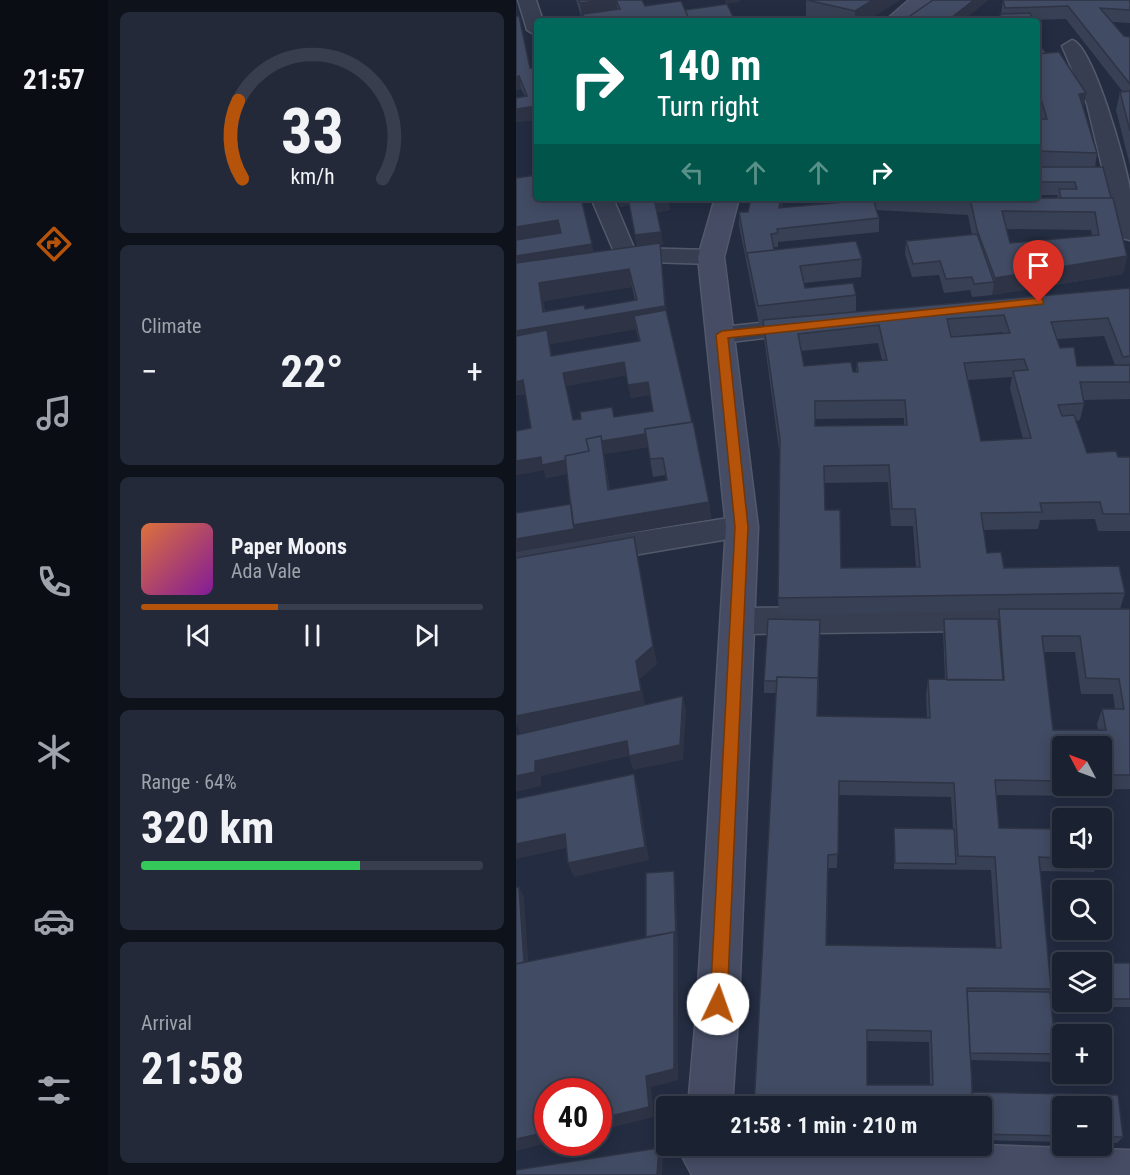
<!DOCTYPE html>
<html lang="en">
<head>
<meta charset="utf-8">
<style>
	:root { --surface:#1a2131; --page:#232939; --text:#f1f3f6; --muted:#9fa3ab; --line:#383e4d; --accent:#b45309 }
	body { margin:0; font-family:"Roboto Condensed",sans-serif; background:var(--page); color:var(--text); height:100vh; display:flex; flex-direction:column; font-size:22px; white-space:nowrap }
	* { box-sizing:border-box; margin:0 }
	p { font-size:20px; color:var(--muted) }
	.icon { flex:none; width:33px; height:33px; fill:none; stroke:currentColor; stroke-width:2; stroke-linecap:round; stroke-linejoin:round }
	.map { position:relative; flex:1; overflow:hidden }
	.details { display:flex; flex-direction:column; gap:12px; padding:12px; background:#0e121b; width:408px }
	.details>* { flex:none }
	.guide { position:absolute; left:18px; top:18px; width:506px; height:183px; border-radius:6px; box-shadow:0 3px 15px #0003,0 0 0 2px var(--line); background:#00695c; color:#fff; overflow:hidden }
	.needle { width:39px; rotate:311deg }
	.buttons { position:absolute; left:536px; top:736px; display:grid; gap:12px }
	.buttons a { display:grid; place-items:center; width:60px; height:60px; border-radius:6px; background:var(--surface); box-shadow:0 3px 15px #0003,0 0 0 2px var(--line); font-size:30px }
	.speed { position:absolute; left:18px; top:1078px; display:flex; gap:12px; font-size:30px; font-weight:700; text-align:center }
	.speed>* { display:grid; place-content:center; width:78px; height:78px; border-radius:50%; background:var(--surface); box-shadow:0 3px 15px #0003,0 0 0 2px var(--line); line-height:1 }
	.speed .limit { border:9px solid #d22; background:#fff; color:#111 }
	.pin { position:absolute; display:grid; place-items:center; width:51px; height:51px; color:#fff; margin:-62px -26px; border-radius:50% 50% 50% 0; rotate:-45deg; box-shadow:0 0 6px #0007 }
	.pin .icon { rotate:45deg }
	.me { position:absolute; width:66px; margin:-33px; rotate:3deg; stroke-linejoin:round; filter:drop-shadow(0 0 4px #0008) }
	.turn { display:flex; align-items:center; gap:21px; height:126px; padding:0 24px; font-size:27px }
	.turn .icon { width:78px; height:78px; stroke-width:2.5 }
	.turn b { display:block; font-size:42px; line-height:51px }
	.lanes { display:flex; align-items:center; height:57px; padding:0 24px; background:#0003; justify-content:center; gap:30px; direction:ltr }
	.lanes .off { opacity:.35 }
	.big { font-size:45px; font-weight:700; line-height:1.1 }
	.details .widget { flex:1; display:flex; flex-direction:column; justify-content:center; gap:9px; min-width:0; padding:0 21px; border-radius:9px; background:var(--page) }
	.details .dial { align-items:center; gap:0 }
	.dial svg { height:156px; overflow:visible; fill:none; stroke:var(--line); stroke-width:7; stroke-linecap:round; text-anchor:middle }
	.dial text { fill:var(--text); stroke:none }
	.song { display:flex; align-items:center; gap:18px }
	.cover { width:72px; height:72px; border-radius:9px; background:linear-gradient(135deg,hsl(20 70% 55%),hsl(290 70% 35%)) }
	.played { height:6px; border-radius:3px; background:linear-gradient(90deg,var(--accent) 40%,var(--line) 40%) }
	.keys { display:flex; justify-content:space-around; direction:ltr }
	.heat { display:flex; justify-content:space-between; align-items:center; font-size:33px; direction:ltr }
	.charge { height:9px; border-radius:4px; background:linear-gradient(90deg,#34c759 64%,var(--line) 0) }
	.trip { position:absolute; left:140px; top:1096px; width:336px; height:60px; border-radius:6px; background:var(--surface); box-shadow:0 3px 15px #0003,0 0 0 2px var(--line); font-weight:700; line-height:60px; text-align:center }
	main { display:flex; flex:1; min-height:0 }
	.dock { display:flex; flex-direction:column; width:108px; justify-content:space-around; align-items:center; background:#0a0d14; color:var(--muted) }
	.dock .icon { width:42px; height:42px }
	.dock .current { color:var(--accent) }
	.dock b { font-size:27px; color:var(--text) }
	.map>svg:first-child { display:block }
</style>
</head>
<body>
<main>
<nav class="dock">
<b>21:57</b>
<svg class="icon current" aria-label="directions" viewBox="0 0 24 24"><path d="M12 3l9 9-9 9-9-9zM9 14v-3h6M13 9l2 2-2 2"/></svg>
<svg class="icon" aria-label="music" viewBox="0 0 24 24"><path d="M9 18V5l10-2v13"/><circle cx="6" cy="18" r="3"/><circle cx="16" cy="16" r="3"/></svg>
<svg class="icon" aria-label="phone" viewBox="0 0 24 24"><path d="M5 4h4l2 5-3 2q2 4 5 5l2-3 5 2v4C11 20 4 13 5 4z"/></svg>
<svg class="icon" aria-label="climate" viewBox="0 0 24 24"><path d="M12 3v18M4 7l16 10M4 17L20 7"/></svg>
<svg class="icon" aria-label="car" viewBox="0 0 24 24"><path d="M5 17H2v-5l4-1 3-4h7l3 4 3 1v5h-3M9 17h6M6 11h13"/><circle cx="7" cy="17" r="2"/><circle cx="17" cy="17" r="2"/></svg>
<svg class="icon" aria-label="filters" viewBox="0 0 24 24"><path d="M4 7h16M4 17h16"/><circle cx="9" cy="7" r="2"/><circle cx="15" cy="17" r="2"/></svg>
</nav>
<section class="details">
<div class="widget dial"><svg viewBox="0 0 100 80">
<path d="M14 69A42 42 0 1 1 86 69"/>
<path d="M14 69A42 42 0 0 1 12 29" stroke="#b45309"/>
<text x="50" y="56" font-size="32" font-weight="700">33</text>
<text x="50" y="72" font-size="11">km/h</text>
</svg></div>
<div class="widget"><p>Climate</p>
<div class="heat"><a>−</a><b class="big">22°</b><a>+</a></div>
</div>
<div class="widget">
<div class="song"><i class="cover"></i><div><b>Paper Moons</b><p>Ada Vale</p></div></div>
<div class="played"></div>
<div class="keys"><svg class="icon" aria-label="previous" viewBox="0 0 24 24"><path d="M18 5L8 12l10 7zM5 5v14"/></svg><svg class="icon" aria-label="pause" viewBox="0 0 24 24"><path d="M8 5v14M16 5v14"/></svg><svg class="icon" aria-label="next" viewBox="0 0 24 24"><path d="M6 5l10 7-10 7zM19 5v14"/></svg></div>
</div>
<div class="widget"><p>Range · 64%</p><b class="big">320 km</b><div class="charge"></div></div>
<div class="widget"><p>Arrival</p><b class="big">21:58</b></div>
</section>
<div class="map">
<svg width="614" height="1175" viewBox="0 0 614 1175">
	<rect width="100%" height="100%" fill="#232c41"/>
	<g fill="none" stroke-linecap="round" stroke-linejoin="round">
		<defs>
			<path id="street" d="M2,0H20L27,21H21V36L11,30Z
				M556,40C577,45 610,164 614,189C614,205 614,224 614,240L606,238L602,233L571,104L546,46Z
				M75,198H97L118,248L195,250L203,252L207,257L203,262L195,264L102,261Z
				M289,318L298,320L301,326L298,332L206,343L197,341L193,335L197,329L206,327Z
				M226,516L236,519L240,527L236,535L0,575V551Z
				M523,606L534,609L538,618L534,627L523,630L223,634L212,630L208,621L212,612L223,608Z"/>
			<path id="secondary" d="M393,0H416L392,21H369Z
				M199,198H223L208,257L242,527L223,1004L216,1107H172L181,1004L210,527L182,257Z
				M465,1145L614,1150V1175H176L167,1158L172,1146Z"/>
		</defs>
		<use href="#street" stroke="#52596b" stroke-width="3"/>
		<use href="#secondary" stroke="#52596b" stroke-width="3"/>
		<use href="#street" fill="#373e51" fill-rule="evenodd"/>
		<use href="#secondary" fill="#454c64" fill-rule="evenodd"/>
	</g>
	<path fill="#384055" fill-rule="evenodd" d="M60,0H126L129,6L169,10L219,21H68L66,20Z
		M290,0H384L350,21H309L290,17Z
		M487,0H614V23L596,22L608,36L614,37V165L600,110L604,92H607L550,19L516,20L517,21H483L484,14H485Z
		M0,17L21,120L0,122V98L9,96L5,89L0,90Z
		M520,40L530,53L543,52L570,93L567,108L581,153L579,167H587L595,198H597L611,256L607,274L476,295L456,297L454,290L428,293L423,275L396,277L389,254L390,241L456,235L452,215L360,210L363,218V232L262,242V247H258V250L340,241L346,259L345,277L288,283L289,288L337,283L340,295V312L614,288V399L567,400L568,403L564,420L560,421L571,453L600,451L602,457H614V531H582L579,519L524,520L522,529L468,530L471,553L485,552L488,568L603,566L609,593L604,609H614V789L571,790L569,796L481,795L483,828L546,829V858L584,859L578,872L524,871L535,989L534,992L540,1054L536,1062L454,1060L456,1092L602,1095L607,1137L601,1143H585V1107H546V1142L465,1140V1107H238L261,693H248V681L252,619L304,620L302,716L411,718L410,695L412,679L429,680L427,631L428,619H481L483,611L263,615L262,598L263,450L248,338L247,323L243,324L223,226V212H232L235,198H268L266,208L328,202V201L277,198H541L542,195H520V119H523V116H520ZM490,229L575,230L576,236L494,243ZM486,332V333L435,337ZM588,336L599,365L561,366L558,347L544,348L541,339ZM362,343L366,360L341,362L340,372H337L335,362L288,366L285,351ZM496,377L494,388L507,439L465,441L452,380ZM388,418V425L299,426V419ZM372,482L375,526H397L400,567L325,568L324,510H309L308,483ZM528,652H559L565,694H597L599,709H586L581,724L582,730H537ZM546,747H585V786H546ZM323,795L435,797L437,829L378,828V869L475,870L480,948L311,945L312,868H321ZM351,1041L413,1042L414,1085H351Z
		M0,178L78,252L121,246L113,205L104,207L102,198H152L154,210L141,212L147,245H144L151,315L193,502L195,519L0,552V513L55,504L51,474L30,478L28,470L0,475V431L15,428L10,394L0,395ZM116,287L119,301L69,309L29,311L27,301ZM120,329L123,341L36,356L34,344ZM111,375L115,398L134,395L137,411L98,417L57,420L50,386ZM132,447L137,477L149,475L150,480L94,490L88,454Z
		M585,963H614V1007H555L554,1002H585Z"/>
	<path fill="#2e3445" d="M88,0H100L102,15L67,14L68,20H66L64,3Z
		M209,0H224V2L209,4Z
		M357,0H384L350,21H339V11Z
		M458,0H473L446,21H431Z
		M3,76L5,89L0,90V77Z
		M570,93L567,111L563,94Z
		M520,99H525L523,116H520Z
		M21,106V120L0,122V109Z
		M103,198H112L113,205L104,207Z
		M138,198H152L154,210L140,212Z
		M265,198H268L264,222L263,208Z
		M358,198H360V210L357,199Z
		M42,220L45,233L0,241V227Z
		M145,232L147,245H144L152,324L118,316L120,329L34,344L39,369L0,350V331L27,312L23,283L113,269L116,287L27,301L31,326L149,306L121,249L119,235Z
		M76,244L79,257L0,270V256Z
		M611,256L607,274L476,295L479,278Z
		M108,362L111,375L50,386L60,434L47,373Z
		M7,380L11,393L0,395V382Z
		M132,382L134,395L115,398L112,385Z
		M177,426L179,439L88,454L96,507L77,469L30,478L28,470L0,475V461L71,443Z
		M193,502L195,519L0,552V539L57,525Z
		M118,537L141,664L124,679L130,709L4,734L0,723V716L120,661Z
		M167,696L170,711L167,760L117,770L113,756L25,776V786L0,792V776L19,761Z
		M118,774L122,788L133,860L58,877L52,863Z
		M49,834L55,847L0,859V844Z
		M158,871L159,876L162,946V1080L135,1087L138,1117L82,1131V1119L130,1076Z
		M3,887L8,897L13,975L0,978Z
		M32,1132V1143L0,1151V1139Z
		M143,1148L147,1156L146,1175H141Z"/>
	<path fill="#414b63" stroke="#2e3445" stroke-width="1.5" fill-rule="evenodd" d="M63,0H88L64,3Z
		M100,0H126L129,6L165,1L174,21H69L67,14L104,9Z
		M291,0H357L339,11Z
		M417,0H458L431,21H387Z
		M487,0H614V10L584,8L608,36L614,37V84L552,6L489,8Z
		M211,4L219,21H174L169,10Z
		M514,13L517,21H486L484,14Z
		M3,16L14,68H18L21,76V106L0,109V98L11,96L3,76L0,77V17Z
		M520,40L530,53L520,54Z
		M543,52L570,93L563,94L581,153L520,151V119H531L525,99H520V54Z
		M614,91V131L604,92Z
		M520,167H587L595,198H545L543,189H561L559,182H520Z
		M21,175V198H65L76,244L0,256V240L45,233L42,220L0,227V178Z
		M112,198H141H138L145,232L119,235Z
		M235,198H265L263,208L328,202V198H358L357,199L363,218L261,229L262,233L255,234L258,250L231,253V257L223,212H232Z
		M385,198H468H454L453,202Z
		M454,198H597L611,256L479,278L461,230ZM486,211L579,212L583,235L494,243Z
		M461,234L478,282L458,284L456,277L430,279L424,261L397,264L390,241Z
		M340,241L346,259L284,266L289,288L337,283L340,295L242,306L231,253Z
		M144,243L149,306L0,331V263ZM113,269L121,300L69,309L68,305L27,312L23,283Z
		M614,288V356L607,357L592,318L535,322L544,348L558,347L561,366L614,365V382H564L568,403L542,405L546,416L558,415L571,453L600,451L602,457H614V514H587L584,502L524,503L526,512L465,513L471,553L485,552L488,568L603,566L609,593L262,598L264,439L247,320ZM488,315L494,333L435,337L431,319ZM363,325L371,360L341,362L342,372H337L335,362L288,366L282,334ZM508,359L512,370L497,371L515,438L465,441L448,363ZM389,400L391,425L299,426V401ZM373,465L376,509H399L404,567L325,568L324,510H309L308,466Z
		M150,310L176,422L129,429V434L86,441L85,436L70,439L73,451L49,456L50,460L26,465L25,457L0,461V431L15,428L7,380L0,382V336L31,330L35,356L124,341L118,316ZM108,362L112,385L132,382L137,411L98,417L96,407L64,412L65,419L57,420L47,373Z
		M177,422L193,502L57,525L49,456L73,451L70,439L85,436L92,490L151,480L147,458L134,459L129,429Z
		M55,504L58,529L0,539V513Z
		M118,537L137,646L120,661L125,691L0,716V558Z
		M483,609H614V775H585V747H546V781L479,780L483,828L546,829V858L523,857L535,989L451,988L457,1107H238L261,677L302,678L301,716L414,718L412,679L488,680ZM526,636H564L570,678L603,679L608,709H586L590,730H537ZM323,781L438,783L442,856L479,857L485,948L310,945L312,855L322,854ZM351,1030L415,1031L417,1085H351Z
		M252,619L304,620L302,682V678L261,677V681H248Z
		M428,619H482L487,680H431Z
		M167,696L164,745L113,756L111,741L19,761V772L0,776V735Z
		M118,774L129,847L52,863L49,834L0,844V799Z
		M378,828L438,829L440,864L379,863Z
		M158,871L160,941L158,932L130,937V873Z
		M3,887L8,962L0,964V888Z
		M158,932V1069L130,1076L133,1107L82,1119V1092H32V1132L0,1139V964Z
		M555,963H614V999H585V963Z
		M451,991L534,992L540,1054L454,1053Z
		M456,1092L602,1095L607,1137H585V1107H546V1136L465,1134V1107H457Z
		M143,1148L141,1175H0V1170Z"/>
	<path fill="#b45309" stroke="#753606" stroke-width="1.5" d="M523,298L527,299V304L212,338L232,527L211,1004L208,1010L202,1013L196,1010L194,1004L219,527L200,335L206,331Z"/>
</svg>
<div class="buttons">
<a><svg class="needle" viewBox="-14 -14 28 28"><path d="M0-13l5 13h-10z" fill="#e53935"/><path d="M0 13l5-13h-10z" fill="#9fa3ab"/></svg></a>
<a><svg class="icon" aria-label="sound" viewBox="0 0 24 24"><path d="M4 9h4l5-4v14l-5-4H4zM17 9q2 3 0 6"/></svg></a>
<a><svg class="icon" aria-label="search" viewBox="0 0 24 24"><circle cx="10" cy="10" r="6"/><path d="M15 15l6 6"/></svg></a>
<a><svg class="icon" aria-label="layers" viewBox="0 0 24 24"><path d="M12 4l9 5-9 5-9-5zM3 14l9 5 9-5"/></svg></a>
<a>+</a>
<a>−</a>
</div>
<div class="speed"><div class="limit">40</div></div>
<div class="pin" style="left:523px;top:302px;background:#d93025"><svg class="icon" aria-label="arrive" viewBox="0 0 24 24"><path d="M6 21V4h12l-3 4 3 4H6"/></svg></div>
<svg class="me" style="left:202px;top:1004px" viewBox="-20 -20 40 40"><circle r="19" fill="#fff"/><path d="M0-13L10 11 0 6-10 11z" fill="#b45309"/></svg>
<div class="trip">21:58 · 1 min · 210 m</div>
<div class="guide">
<div class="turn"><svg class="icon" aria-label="right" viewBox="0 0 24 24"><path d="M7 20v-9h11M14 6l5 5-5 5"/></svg><div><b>140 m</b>Turn right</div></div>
<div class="lanes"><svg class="icon off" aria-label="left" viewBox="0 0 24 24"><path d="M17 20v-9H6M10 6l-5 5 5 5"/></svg><svg class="icon off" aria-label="ahead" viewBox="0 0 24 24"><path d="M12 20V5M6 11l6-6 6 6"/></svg><svg class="icon off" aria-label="ahead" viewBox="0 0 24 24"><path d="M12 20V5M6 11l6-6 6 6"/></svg><svg class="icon" aria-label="right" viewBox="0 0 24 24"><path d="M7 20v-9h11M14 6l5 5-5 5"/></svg></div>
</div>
</div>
</main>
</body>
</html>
